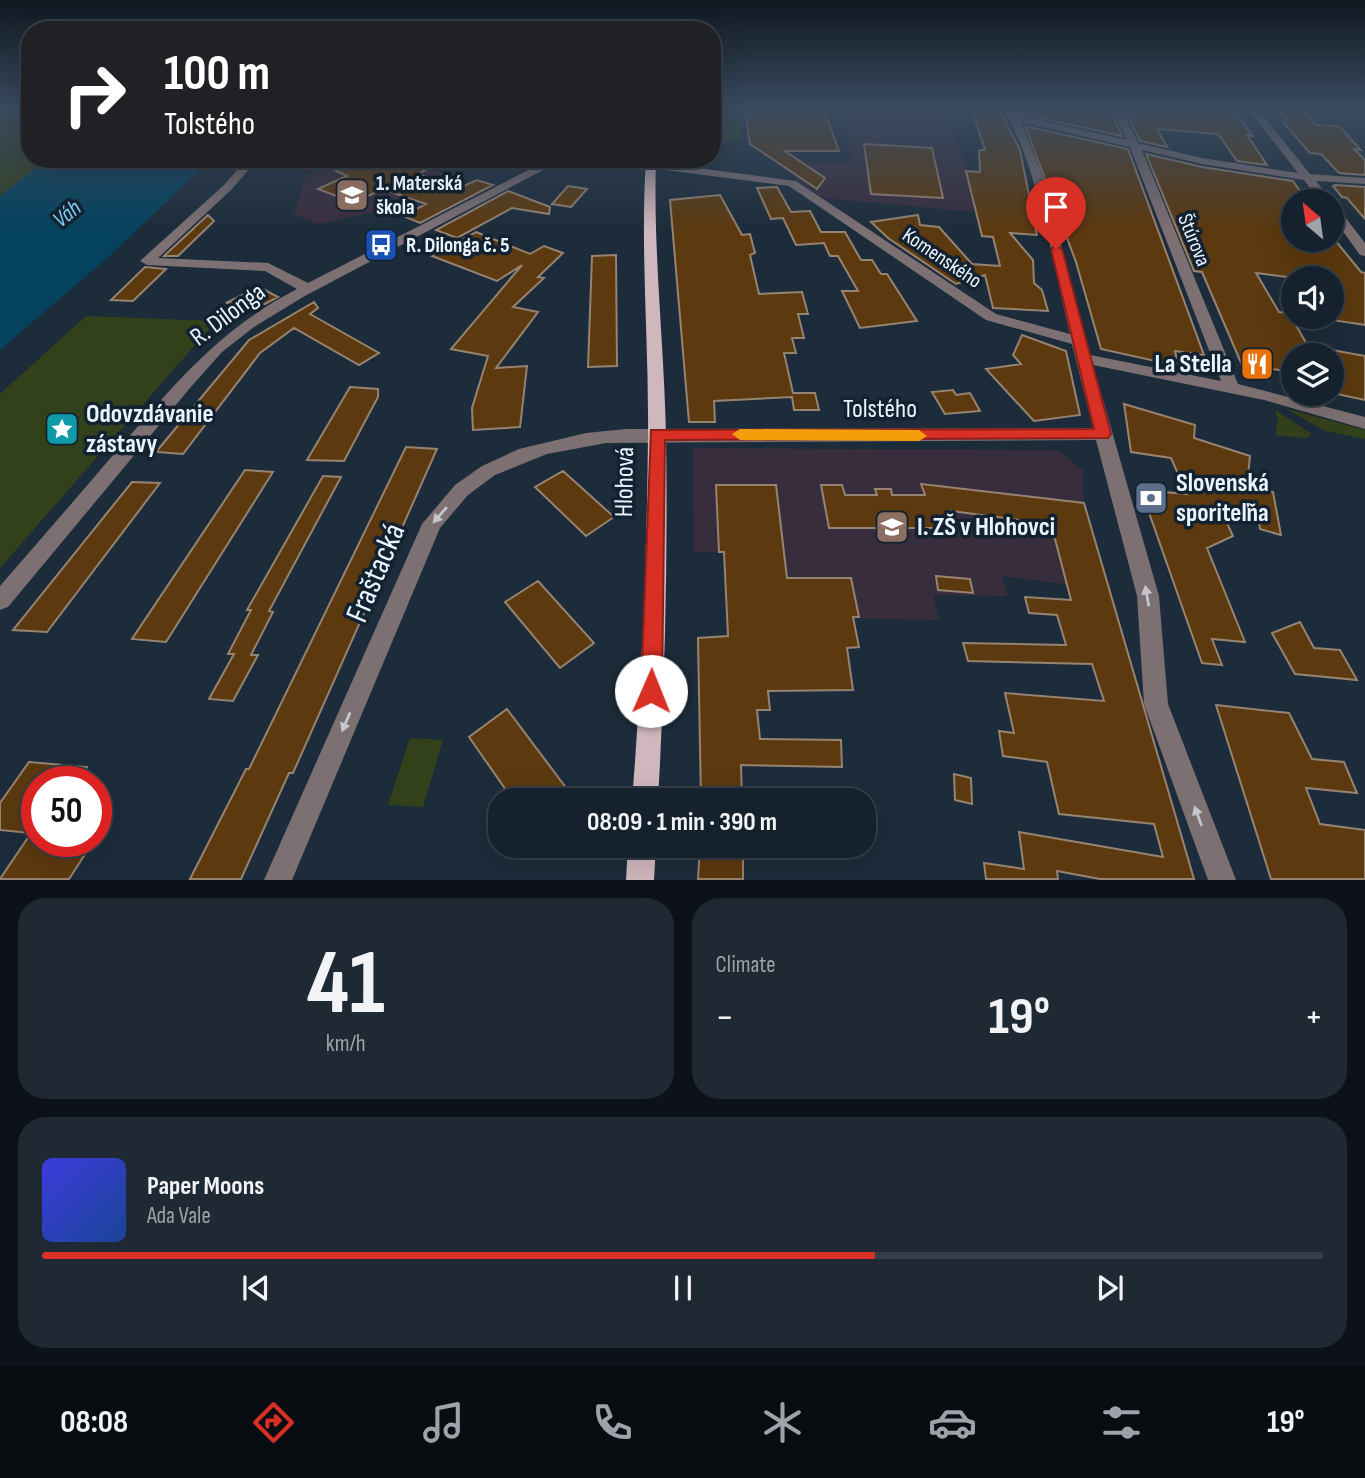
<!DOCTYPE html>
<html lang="en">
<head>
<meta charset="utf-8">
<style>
	:root { --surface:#15212c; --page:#1e2934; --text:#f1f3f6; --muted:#9da3a9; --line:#343e48; --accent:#d93025 }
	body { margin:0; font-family:"Sofia Sans Condensed",sans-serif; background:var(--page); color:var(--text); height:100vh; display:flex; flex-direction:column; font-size:26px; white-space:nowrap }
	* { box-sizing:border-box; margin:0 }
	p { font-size:23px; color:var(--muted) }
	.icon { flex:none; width:38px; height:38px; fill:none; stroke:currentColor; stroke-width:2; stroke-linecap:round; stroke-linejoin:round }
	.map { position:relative; height:880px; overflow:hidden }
	.sheet { display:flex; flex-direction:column; gap:18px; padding:18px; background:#0c1218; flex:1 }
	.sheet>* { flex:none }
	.top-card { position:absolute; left:21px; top:21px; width:700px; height:147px; border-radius:28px; box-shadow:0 7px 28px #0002,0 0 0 2px var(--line); background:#202124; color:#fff; overflow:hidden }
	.needle { width:46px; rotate:331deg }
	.controls { position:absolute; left:1281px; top:189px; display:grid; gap:14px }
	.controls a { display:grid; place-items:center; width:63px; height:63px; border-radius:50%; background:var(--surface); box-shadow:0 7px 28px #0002,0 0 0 2px var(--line); font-size:35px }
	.speed { position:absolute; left:21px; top:766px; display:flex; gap:14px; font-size:35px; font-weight:700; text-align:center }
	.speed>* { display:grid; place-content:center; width:91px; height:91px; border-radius:50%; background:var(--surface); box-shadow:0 7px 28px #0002,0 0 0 2px var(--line); line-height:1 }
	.speed .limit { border:10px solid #d22; background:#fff; color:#111 }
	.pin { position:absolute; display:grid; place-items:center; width:60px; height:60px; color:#fff; margin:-72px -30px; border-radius:50% 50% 50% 0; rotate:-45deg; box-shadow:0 0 7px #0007 }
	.pin .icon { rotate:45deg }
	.me { position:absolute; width:77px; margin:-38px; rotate:1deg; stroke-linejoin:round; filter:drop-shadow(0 0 5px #0008) }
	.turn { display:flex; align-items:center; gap:24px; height:147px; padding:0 28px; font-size:32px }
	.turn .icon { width:91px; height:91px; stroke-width:2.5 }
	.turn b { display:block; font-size:49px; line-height:60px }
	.big { font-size:52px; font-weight:700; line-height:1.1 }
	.sheet .tile { flex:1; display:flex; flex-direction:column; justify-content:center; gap:10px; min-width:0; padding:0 24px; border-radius:28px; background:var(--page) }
	.sheet .dial { align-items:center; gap:0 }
	.dial b { font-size:91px; line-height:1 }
	.song { display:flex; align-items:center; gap:21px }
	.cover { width:84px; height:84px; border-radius:10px; background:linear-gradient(135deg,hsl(240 70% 55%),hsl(220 70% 35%)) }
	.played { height:7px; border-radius:4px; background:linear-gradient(90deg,var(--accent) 65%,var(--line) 65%) }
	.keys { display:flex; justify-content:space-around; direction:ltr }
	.heat { display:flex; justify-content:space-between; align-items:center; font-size:38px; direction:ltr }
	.sheet .tiles { flex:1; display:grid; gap:18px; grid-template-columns:1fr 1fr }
	.tile:last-child { grid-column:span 2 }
	.trip { position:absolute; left:488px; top:788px; width:388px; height:70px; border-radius:28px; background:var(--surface); box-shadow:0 7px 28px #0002,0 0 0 2px var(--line); font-weight:700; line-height:70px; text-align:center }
	.tab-bar { display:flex; height:112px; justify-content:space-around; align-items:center; background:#080d12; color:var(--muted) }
	.tab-bar .icon { width:49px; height:49px }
	.tab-bar .current { color:var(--accent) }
	.tab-bar b { font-size:32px; color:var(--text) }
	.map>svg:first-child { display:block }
</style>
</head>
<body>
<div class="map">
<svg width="1365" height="880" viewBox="0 0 1365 880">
	<rect width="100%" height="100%" fill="#1c2c3a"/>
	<path fill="#382d3c" d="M841,108H945L962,155L976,212L823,198L796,180L794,175L773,163H851Z
		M346,159H395L445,174L370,213L318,224L294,215L305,177Z
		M693,448L1058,450L1083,470L1084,503L1108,590L1002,576L1007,596L933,595L939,620L727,616L724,552H694Z"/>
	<path fill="#33411b" d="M0,108H30V159H48L0,196Z
		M712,108H829L830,109H740L742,140L712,143Z
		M86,316L216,321L0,568V394Z
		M1284,408L1365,430V439L1325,431Z
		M1275,410L1312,434L1306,438L1275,435L1278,421Z
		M410,738L443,740L423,807L388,805Z"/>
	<path fill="#05425e" d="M48,159H211L105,260L0,350V196Z"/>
	<path fill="#5c390f" stroke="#968371" stroke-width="2" d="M971,108H999L1020,150L1037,235L1010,233L1033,260L1034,283L1042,290L1048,311L993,308L985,275L956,284L888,238L871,222L918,215L920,225L939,227L972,264L1000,266L993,237L982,236L966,171L980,172L979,150H985Z
		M1015,108H1109L1122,136L1018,113Z
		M1124,108L1233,110L1253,136L1247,135L1267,165L1237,161L1218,134L1157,129L1167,147L1140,141Z
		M1277,108H1302L1316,125L1339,126L1361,150L1354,149L1365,160V175L1339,173L1321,154L1310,153L1283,122L1287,120Z
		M745,113H825L839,151H785L825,178L817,189L750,144Z
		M1025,126L1128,149L1204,355L1175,351L1178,366L1101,349L1076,262Z
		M864,144L932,148L943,198L871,194Z
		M1146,154L1202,167L1293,181L1307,201H1288L1293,213V240H1335L1361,272L1365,273V325L1332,320V278H1295L1256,273L1279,312L1289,313L1313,355L1293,353V372L1242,365L1202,272L1194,271Z
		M313,159H446L418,174L459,188L477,180L493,185L420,223L403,216L426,204L382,189L354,203L318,189L347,176Z
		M1335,185L1365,187V219L1347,198L1342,197L1333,186Z
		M568,186L587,189L571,207L552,204Z
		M777,187L791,212L810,211L821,232H845L861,260H872L881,274H887L917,321L860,328L842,291H858L838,256H830L824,243L796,245L783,218L771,219L757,188Z
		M508,191L550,207L549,214L512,208L457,238L436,230Z
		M720,195L742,235L750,234L755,253L750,255L759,294L802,292L808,314H798L804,338H792L796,353H784L793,393H815L819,410H794L792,397L714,401L715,422H689L670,200Z
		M208,215L214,221L178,256H164Z
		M476,232L530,254L544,246L563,253L538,277L544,278L513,307L538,312L496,368L527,366L520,427L473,430L472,408L488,356L451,349L522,265L497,281L432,256Z
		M616,255L617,366L588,367L592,256Z
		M145,267L166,269L133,301L111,300Z
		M259,287L278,297L265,304L226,303Z
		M314,302L318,308L310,314L379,353L359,365L294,328L260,353L183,454L156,452L249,340Z
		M1022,335L1066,351L1080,415L1034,421L986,369L1021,364L1013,355Z
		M1332,350L1365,356V400L1332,393Z
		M350,387L378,389V397L344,461L307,460Z
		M953,390L956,395L970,393L980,411L945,414L932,392Z
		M1124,404L1195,425L1194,438L1250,456L1247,485L1273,492L1281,535L1260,529L1258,513L1221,510L1233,536L1207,548L1245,642L1212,639L1222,665L1202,663L1141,490L1187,494L1171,458L1131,452Z
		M406,447L437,449L293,773H289L241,879H190L246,769H249Z
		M245,470L273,472L166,642L132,639Z
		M563,471L614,517L586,536L535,487Z
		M323,476L341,477L269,611L273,612L251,655H258L233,701L209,699L234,654H228L251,610H247Z
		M132,482L160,483L47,632L13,630Z
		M921,484L1084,503L1194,879H1100L1057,871L1058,879H986L984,863L1024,869L1019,832L1163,857L1154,824L1059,814L1047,762L1003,756L999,731L1014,733L1005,693L1104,701L1092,664L968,661L963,643L1066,645L1057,615L1029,613L1025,597L1071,600L1051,524L951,511L957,528H829L821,485H842L845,495H877L875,489H891L892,495H925Z
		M716,485H776L787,578H851L859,617H853L859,647L847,648L853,690L768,691L770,710H757L760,739L841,740L842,767L741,765L742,800H701L698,638L728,636L724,552H719Z
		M936,576L970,579L973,593L938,590Z
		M538,581L594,643L560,668L505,602Z
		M1300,622L1314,648L1340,650L1357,680L1295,674L1272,633Z
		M1216,705L1289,713L1312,759L1344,762L1357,793L1306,788L1320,824L1365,830V879H1271Z
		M507,709L570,793L561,800H513L469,737Z
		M29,762L87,767L77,782H37V842H93L69,879H0L31,833L0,830V803Z
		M954,774L971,778L972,804L955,800Z
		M700,845H738L743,849V879H698Z"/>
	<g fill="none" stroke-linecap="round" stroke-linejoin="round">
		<path fill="#7d7073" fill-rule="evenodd" d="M1001,108H1011L1017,115L1127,140L1111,108H1121L1138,143L1202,158L1298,173L1247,108H1257L1310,174L1365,178V184L1316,181L1332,201H1320L1304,180L1202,164L1142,150L1238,384L1365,417V429L1264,400L1093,365L1159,596L1168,704L1236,880H1208L1144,704L1137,596L1096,440L606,443L547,454L495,475L468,495L440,528L292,880H264L422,524L455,485L482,466L519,449L586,433L626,429L1093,428L1072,344L986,320L789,186L603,162L598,159H631L796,181L996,314L1070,334C1056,277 1035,151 1001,108ZM1021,122L1130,147L1221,381L1090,355L1044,180Z
			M247,159H258L232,189L158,258L268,263L308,283L550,159H564L303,297L254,327L222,352L190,388L8,607L0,610V586C40,540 80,494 119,448C176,383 218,330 297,289L265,271L147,265L140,261L224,185Z
			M1332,204L1336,205L1365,243V256L1360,255L1332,216Z"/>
		<path fill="#d0b7bd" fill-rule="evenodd" d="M646,159H656C653,251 664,343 666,434C668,556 665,678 658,800H632C642,679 647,556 648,435C649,343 640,251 646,159Z
			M628,845H656L654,880H626Z"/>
	</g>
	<defs><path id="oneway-solid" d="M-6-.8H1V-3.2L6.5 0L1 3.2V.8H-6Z" transform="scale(1.75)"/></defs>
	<g fill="#c4c6cd">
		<use href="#oneway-solid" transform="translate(440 515) rotate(131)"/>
		<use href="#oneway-solid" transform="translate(1147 596) rotate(-100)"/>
		<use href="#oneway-solid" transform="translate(346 722) rotate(113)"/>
		<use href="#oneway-solid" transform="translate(1198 816) rotate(-110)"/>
	</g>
	<linearGradient id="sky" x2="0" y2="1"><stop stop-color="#0f1820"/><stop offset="0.47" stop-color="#3a4b60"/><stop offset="1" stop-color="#3a4b60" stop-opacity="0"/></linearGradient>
	<rect width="1365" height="231" fill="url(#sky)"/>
	<path fill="#d93025" stroke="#8d1f18" stroke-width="2" d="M1056,245L1062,249L1111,434L1108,438L665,440L662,691L659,698L651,701L644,698L641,691L651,430L1094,429L1051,249Z"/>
	<path fill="#f59e0b" d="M740,429L919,430L927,436L919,441L740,440L732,434Z"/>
	<defs>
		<symbol id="school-square" viewBox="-11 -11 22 22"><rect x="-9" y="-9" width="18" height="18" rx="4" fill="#8d6e63" stroke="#122230"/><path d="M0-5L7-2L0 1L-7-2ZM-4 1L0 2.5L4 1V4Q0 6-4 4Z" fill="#fff"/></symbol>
		<symbol id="bus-square" viewBox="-11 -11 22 22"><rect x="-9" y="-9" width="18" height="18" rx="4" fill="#1a4fb4" stroke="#122230"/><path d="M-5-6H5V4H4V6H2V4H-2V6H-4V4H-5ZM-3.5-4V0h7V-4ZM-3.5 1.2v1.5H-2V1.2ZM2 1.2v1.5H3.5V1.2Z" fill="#fff"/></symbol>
		<symbol id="restaurant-square" viewBox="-11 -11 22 22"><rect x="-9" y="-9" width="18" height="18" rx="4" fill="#e8710a" stroke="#122230"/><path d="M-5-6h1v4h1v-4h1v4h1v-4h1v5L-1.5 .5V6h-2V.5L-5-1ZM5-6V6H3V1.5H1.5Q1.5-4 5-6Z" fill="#fff"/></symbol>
		<symbol id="sight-square" viewBox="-11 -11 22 22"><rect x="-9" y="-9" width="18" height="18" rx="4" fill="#0f9aa8" stroke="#122230"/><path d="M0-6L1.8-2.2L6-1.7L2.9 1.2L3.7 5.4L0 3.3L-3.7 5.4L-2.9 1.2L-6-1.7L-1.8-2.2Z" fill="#fff"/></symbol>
		<symbol id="bank-square" viewBox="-11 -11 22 22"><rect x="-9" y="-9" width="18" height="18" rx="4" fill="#5c6f8a" stroke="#122230"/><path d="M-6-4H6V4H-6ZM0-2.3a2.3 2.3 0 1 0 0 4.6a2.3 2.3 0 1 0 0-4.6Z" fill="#fff"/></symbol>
	</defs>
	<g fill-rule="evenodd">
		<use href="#school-square" x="333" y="176" width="38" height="38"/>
		<use href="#bus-square" x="362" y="226" width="38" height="38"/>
		<use href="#restaurant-square" x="1238" y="345" width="38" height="38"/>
		<use href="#sight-square" x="43" y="410" width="38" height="38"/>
		<use href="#bank-square" x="1132" y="479" width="38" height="38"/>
		<use href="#school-square" x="873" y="508" width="38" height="38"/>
	</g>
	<g text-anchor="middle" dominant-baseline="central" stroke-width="7" stroke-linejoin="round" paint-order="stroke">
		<g font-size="21" font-weight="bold" fill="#eaf4fe" stroke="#122230" text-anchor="start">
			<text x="376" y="183">1. Materská<tspan x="376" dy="24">škola</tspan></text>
			<text x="406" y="245">R. Dilonga č. 5</text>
		</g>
		<g font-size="21" fill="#eaf4fe" stroke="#122230">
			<text transform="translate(1194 240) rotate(68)">Štúrova</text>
			<text transform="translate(942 258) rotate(34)">Komenského</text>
		</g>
		<g font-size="23" font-style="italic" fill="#7ec9f5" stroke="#122230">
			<text transform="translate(67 214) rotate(-39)">Váh</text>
		</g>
		<g font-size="26" fill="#eaf4fe" stroke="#122230">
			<text transform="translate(228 315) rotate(-37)">R. Dilonga</text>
			<text x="880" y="409">Tolstého</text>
			<text transform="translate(625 482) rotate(-89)">Hlohová</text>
		</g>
		<g font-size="26" font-weight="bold" fill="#eaf4fe" stroke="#122230" text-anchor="start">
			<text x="1232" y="364" text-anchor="end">La Stella</text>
			<text x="86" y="414">Odovzdávanie<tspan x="86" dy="30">zástavy</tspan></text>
			<text x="1176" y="483">Slovenská<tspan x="1176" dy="30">sporiteľňa</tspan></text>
			<text x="917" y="527">I. ZŠ v Hlohovci</text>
		</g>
		<g font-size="32" fill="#eaf4fe" stroke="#122230">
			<text transform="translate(376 573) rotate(-67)">Fraštacká</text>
		</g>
	</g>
</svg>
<div class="controls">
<a><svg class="needle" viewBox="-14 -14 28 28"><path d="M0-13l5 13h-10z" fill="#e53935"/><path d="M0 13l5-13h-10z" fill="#9da3a9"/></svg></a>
<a><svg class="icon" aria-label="sound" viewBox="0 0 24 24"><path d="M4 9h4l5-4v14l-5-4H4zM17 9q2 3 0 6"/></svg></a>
<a><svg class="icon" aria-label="layers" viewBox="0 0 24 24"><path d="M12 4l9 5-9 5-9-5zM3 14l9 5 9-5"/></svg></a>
</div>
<div class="speed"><div class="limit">50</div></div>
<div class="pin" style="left:1056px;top:249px;background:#d93025"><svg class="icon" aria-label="arrive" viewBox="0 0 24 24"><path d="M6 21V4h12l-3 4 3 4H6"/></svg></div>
<svg class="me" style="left:651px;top:691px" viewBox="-20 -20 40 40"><circle r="19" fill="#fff"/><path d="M0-13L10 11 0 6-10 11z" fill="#d93025"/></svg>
<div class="trip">08:09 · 1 min · 390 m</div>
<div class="top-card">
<div class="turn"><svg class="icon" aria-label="right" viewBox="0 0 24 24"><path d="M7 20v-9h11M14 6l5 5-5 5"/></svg><div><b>100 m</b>Tolstého</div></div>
</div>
</div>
<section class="sheet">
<div class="tiles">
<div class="tile dial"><b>41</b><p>km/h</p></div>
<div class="tile"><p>Climate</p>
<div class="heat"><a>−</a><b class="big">19°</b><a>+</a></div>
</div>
<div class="tile">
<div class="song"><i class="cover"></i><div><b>Paper Moons</b><p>Ada Vale</p></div></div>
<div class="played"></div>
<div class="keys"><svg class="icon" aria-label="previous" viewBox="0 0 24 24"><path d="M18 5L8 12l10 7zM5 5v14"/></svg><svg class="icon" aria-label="pause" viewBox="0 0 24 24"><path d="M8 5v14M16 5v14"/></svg><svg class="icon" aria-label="next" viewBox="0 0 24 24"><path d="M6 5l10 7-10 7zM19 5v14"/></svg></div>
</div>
</div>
</section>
<nav class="tab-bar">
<b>08:08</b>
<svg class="icon current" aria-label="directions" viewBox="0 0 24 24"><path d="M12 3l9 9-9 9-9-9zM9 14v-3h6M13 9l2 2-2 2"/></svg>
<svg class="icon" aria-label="music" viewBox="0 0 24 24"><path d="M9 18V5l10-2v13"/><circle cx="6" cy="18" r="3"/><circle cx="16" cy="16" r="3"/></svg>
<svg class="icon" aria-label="phone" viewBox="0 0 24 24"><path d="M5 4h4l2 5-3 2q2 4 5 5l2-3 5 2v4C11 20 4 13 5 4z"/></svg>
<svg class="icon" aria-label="climate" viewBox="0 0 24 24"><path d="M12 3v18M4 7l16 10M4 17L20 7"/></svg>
<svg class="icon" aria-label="car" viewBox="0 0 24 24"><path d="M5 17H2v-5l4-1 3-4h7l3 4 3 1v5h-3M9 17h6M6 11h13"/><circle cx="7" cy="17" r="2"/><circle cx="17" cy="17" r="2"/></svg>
<svg class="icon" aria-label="filters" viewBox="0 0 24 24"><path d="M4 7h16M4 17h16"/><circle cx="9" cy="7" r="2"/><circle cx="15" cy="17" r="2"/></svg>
<b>19°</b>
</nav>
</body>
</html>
